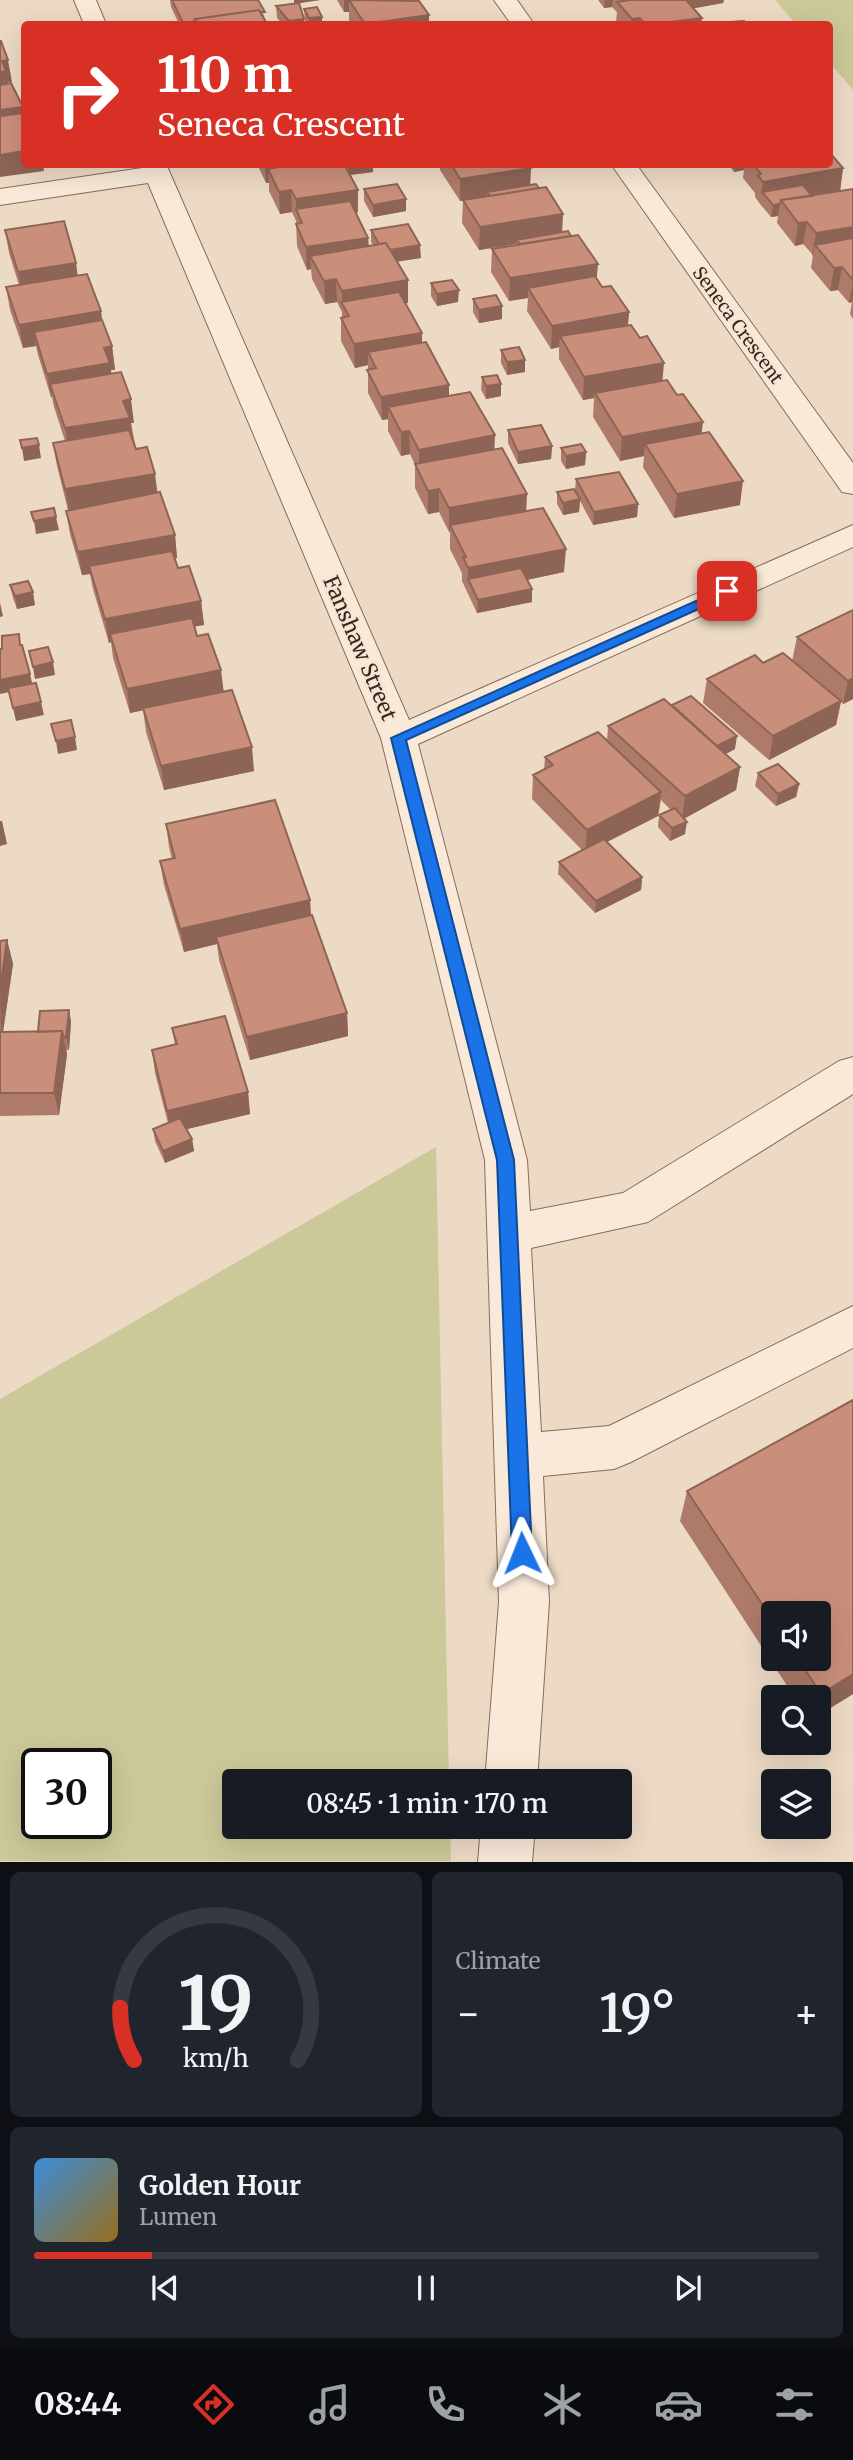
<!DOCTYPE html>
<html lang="en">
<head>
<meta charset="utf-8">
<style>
	:root { --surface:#171b24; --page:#20242c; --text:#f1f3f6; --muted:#9ea1a6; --line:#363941; --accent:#d93025 }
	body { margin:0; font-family:Merriweather,serif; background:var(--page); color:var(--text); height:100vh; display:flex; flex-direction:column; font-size:26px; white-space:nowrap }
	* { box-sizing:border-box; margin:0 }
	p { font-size:23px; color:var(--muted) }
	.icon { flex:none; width:38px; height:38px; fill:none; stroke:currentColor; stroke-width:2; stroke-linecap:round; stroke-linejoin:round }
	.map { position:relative; height:1862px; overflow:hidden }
	.side { display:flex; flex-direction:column; gap:10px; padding:10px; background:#0d0f14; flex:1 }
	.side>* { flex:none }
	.guide { position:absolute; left:21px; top:21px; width:812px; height:147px; border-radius:7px; box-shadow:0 7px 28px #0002; background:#d93025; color:#fff; overflow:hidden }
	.tools { position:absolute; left:761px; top:1601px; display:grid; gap:14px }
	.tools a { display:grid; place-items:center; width:70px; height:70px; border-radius:7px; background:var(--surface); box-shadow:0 7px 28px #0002; font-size:35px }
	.speed { position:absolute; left:21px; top:1748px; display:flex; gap:14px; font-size:35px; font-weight:700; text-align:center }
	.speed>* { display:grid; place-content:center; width:91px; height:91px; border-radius:50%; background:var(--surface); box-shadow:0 7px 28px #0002; line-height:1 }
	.speed .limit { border:4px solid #111; border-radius:10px; background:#fff; color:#111 }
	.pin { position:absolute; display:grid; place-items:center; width:60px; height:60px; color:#fff; margin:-30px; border-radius:14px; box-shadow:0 4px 10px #0006 }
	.me { position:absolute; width:77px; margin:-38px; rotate:358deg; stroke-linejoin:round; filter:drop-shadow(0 0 5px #0008) }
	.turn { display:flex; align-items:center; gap:24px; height:147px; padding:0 21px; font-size:32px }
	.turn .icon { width:91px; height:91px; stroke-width:2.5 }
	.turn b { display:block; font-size:49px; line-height:60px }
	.big { font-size:52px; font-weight:600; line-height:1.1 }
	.side .tile { flex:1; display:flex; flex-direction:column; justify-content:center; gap:10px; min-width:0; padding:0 24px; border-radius:10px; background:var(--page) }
	.side .dial { align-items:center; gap:0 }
	.dial svg { height:182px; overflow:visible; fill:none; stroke:var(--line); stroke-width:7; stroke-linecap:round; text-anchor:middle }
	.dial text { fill:var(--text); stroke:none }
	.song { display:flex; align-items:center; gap:21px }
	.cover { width:84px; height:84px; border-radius:10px; background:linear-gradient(135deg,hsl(210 70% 55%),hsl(40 70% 35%)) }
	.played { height:7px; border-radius:4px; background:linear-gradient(90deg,var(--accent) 15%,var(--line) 15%) }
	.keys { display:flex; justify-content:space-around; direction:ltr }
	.heat { display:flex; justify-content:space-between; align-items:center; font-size:38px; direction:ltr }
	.side .tiles { flex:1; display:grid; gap:10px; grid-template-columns:1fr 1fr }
	.tile:last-child { grid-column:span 2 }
	.trip { position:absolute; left:222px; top:1769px; width:410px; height:70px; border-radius:7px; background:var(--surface); box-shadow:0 7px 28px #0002; font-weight:600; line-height:70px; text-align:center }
	.tabs { display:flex; height:112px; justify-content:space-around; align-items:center; background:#090b0e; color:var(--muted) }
	.tabs .icon { width:49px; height:49px }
	.tabs .on { color:var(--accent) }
	.tabs b { font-size:32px; color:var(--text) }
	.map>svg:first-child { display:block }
</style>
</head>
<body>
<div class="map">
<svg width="853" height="1862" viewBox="0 0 853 1862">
	<rect width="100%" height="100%" fill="#eddac5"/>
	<path fill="#cbc999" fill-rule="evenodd" d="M775,0H853V90L830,63V24H796Z
		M436,1147L449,1781L234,1782V1827H450L451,1861H0V1399ZM37,1764H96V1824H37Z"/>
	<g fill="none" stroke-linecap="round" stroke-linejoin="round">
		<defs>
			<path id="minor" d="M74,0H96L106,24H84Z
				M494,0H517L534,24H511Z
				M140,164H166L409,720L853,525V547L418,744L527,1160L530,1211L623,1193L839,1061L853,1057V1094L648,1222L531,1248L541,1432L609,1426L853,1306V1348L631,1462L614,1469L543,1476L549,1602L537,1782H485L499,1602L485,1160L381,738L148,183L0,205V189L142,168Z
				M611,164H636L853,463V494L842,492Z
				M481,1827H535L532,1862H478Z"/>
		</defs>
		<use href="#minor" stroke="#876b5b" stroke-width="2"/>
		<use href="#minor" fill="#f8e9d8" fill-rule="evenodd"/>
	</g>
	<path fill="#ae7b6a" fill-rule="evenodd" d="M170,0H258L267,24H179L171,7Z
		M337,0H412L429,15V24H352L349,20V12H344Z
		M598,0H724L723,3L693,8L701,24H617L616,23L617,12L612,7L604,8Z
		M276,6L304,19V24H282L277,18Z
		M304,9L322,24H306L305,21Z
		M257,164H373V172L350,175L358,212L356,213L368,238L369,246L373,245L371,242V230L421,258L397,261L408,303H405L422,343L449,385V396L494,450L526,511L564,572L527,580L532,589V602L477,613L462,581V573L450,549V532H449L439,512L428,514L415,488V465L410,454L401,456L388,431V419L382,420L368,393V365L355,368L341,341V318H342V312L337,302L325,304L312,279L311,269L307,270L297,246L296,221L292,212L280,214L269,191V183H266Z
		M440,164H529L530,185L602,287L629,312L628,325L662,381L701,433L740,505L674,518L643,467L644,456L620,461L593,417L594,398L583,400L559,359V347L551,349L527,311L528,298L509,301L491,272L492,249L516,245V244L479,250L462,223L463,201H460L440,170Z
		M728,164H830L843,168L840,191L812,195L853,189V319L850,314L852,302L849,303L838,290L830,291L811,268L813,255L803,244L795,246L777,223L778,216L771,217L760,204L755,197V193L743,178L744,170L734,172Z
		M364,189L406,199V211L373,217L364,201Z
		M5,230L76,263L77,275L101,311L102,321L112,346L115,370H111V373L134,423H131L136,449L157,493L175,535L177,558L174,559L178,568L201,601L204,625L194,626L197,636L224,691L254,771L164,790L146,732L143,710L130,713L113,658L111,642L109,643L93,589L90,574L82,575L70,534L66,511L68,510L57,466L53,443L65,441L54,407L52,397H51L38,355L36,346L23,348L10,310L6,287L19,285L9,253Z
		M431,283L458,302L437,306L431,296Z
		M473,299L502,306V319L479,323L473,312Z
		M501,350L525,360V372L507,375L501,363Z
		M482,377L501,384V396L486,399L481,390Z
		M508,430L552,446L551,459L518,464L508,443Z
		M561,448L586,452L585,465L566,469L561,461Z
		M576,479L638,504L637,517L593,525L580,501L579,512L563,515L557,504V492L575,491Z
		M10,585L35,605L17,609L13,598Z
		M853,610V699L843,704L841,702L836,725L769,760L703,703L707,679L763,663L792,661L797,637Z
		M672,705L735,749L726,754L740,767L736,790L684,818L685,834L670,841L658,827L659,815L671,810L661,800L658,816L607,842L642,877L641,890L595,913L558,874L559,862L582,850L532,799L533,775L544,770L545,757L607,741L608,726Z
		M758,773L799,784L796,797L776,806L755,786Z
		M166,824L310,900L311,915L347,1013L348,1036L250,1060L219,960L217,944L184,952L164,885L160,861L172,859L169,847Z
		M7,940L13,964L3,1032H38L69,1010L71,1022L69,1050H66L67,1054L59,1115L0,1116V941Z
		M172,1028L248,1092L250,1114L186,1129L192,1139L194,1151L165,1163L155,1141L153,1129L168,1123L155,1073L152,1050L175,1045Z
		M853,1400V1694L819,1715V1698H795L680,1521L687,1491ZM774,1614L819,1659H774Z"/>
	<path fill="#8d6456" d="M294,0H321L294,4Z
		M344,0H349V12H344Z
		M605,0H613L612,7L604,8Z
		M686,0H724L723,3L685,10Z
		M429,15V24H365Z
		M322,17V24H309V18Z
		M640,18L639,24H631L632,19Z
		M702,18L701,24H655Z
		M304,19V24H289V21Z
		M195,21L196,24H183V23Z
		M8,60L12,82H8L10,93L0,94V72L2,61Z
		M23,107L24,119L0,133V110Z
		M24,151V164H43L44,171L0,177V155Z
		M265,164H325L268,169L269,183H266Z
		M348,164H373V172L349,175Z
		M735,164H744V170L734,172Z
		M531,168L530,190L487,192V197L460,201V179Z
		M843,168L840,191L771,202L762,192L760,204L763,182Z
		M291,190L292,212L280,214L279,192Z
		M358,190V212L301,221L296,211V199Z
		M406,199V211L373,217V205Z
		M780,204L778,216L771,217L773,205Z
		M563,214L562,236L516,240V244L479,250L480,227Z
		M807,222L803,244L795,246L798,223Z
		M853,227V249L815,245L813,255L812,256L816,233Z
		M368,238L369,260L310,256L311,269L307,270L306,247Z
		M420,245L421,258L383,264V251Z
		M76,263L79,286L22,295L18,272Z
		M598,264L596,287L528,288V298L509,301L510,278Z
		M842,267L838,290L830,291L834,268Z
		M336,279L337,302L325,304L324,281Z
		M408,280V303L347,313L342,304V291Z
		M853,280V295L852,302L849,303Z
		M459,290L458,302L437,306V294Z
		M502,306V319L479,323V310Z
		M101,311L104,335L34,332L36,346L23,348L19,325Z
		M629,312L627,335L560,336L559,347L551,349L552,326Z
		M422,333V356L368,352V365L355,368L354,344Z
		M112,346L115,370H111L113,387L50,384L52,397H51L47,374L104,348Z
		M525,360V372L507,375V362Z
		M664,363L662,386L595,393L594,398L583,400L584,377Z
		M501,384V396L486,399V386Z
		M449,385V408L388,407V419L382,420L381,397Z
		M131,399L134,423H131L133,441L69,452L65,428L123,401Z
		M703,422L700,446L645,444L644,456L620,461L622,437Z
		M409,431L410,454L401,456V432Z
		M495,435L494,459L419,473V450Z
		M39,445L41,458L24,461L22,448Z
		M552,446L551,459L518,464V452Z
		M586,452L585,465L566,469V456Z
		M155,474L158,497L69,512L65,489Z
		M743,481L740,505L674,518L677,494Z
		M439,489V512L428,514V491Z
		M527,494L526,517L450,525V532H449V508Z
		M580,499L579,512L563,515V503Z
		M638,504L637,517L593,525L594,512Z
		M56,517L59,530L36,534L34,521Z
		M175,535L177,558L91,574L89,566L90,574L82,575L78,552Z
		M566,549L564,572L473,591L468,579V568Z
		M532,589V602L477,613L478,600Z
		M33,592L35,605L17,609L15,596Z
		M201,601L204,625L112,642L110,634L111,642L109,643L105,619Z
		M0,603L3,616L0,617Z
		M53,662L55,675L35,679L33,667Z
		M221,670L224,694L130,713L127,689Z
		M30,674L33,687L0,694V680Z
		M853,678V699L843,704L848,681Z
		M841,701L836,725L769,760L773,736Z
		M41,702L44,715L16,721L13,708Z
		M737,736L735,749L706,764L708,751Z
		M75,737L77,750L58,754L56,741Z
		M252,747L254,771L164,790L161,766Z
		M740,767L736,790L682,820L685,796Z
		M799,784L796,797L776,806L778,794Z
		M661,792L658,816L585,853L587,830Z
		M0,821H2L7,844L0,846Z
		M687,822L685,834L670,841L672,828Z
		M642,877L641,890L595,913L596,901Z
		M310,900L311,923L216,937L217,944L184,952L180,929Z
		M7,940L13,964L1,1045L0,989Z
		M69,1010L71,1022L69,1050L66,1037Z
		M347,1013L348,1036L250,1060L247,1037Z
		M62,1031L67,1054L59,1115L54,1093Z
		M248,1092L250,1114L171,1133L167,1111Z
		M192,1139L194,1151L165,1163L163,1151Z
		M853,1674V1694L819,1715V1698L821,1694Z"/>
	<path fill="#ca8f7b" stroke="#8d6456" stroke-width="2" d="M172,0H258L265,12H260L259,10L195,19L196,21L183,23Z
		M349,0L419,1L429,15L365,24Z
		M630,0H686L702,18L655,24H645L640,18L632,19L617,2Z
		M299,3L304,19L289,21L276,6Z
		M317,7L322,17L309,18L304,9Z
		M259,10L267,24H198L195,19Z
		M744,21L747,24H732L731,22Z
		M0,41H1L8,60L2,61L6,71L0,72Z
		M11,83L23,107L0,110V85Z
		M24,113V151L0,155V116Z
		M830,153L843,168L763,182L758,175L761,174L753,164H830Z
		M296,164H344L358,190L296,199L291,190L279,192L268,169Z
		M451,164H529L531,168L460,179Z
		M397,184L406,199L373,205L364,189Z
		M536,184L539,188L490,196L487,192Z
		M803,185L812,196L781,200L780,204L773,205L762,192Z
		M546,187L563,214L480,227L463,200Z
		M853,189V227L816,233L807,222L798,223L781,200Z
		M350,201L368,238L306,247L296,224L302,223L296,209Z
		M64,221L76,263L18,272L5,230Z
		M408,224L420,245L390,250L386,243L379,244L371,230Z
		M568,231L571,236L520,244L516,240Z
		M578,235L598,264L510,278L492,249Z
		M853,238V280L842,267L834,268L815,245Z
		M386,243L408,280L342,291L336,279L324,281L310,256Z
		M87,274L101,311L19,325L6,287Z
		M595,276L602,287L611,286L629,312L552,326L528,288Z
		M452,280L459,290L437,294L431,283Z
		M399,292L422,333L354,344L341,318L349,316L341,302Z
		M496,295L502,306L479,310L473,299Z
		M102,320L112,346L104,348L110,363L47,374L34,332Z
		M631,325L640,338L647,336L664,363L584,377L560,336Z
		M426,342L449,385L381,397L367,370L376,368L368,352Z
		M519,347L525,360L507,362L501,350Z
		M121,372L131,399L123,401L130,418L65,428L50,384Z
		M497,375L501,384L486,386L482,377Z
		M667,380L677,395L683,394L703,422L622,437L595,393Z
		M470,392L495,435L419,450L409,431L401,432L388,407Z
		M541,425L552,446L518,452L508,430Z
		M129,430L136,449L147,447L155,474L65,489L53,443Z
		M709,432L743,481L677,494L645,444Z
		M37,438L39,445L22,448L20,440Z
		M581,444L586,452L566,456L561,448Z
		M502,448L527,494L449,508L439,489L428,491L415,464Z
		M619,472L638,504L594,512L576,479Z
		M574,489L580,499L563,503L557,492Z
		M160,492L175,535L78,552L66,511Z
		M54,508L56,517L34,521L31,512Z
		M543,508L566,549L468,568L463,557H466L450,525Z
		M172,551L178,568L189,566L201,601L105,619L89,566Z
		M521,568L532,589L478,600L468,579Z
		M28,581L33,592L15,596L10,585Z
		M853,610V678L848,681L797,637Z
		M192,618L197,636L208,634L221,670L127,689L110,634Z
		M19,634L20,645H22L30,674L0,680V649H2V636Z
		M48,647L53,662L33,667L29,651Z
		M783,653L841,701L773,736L707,679L755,655L763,663Z
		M36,683L41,702L13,708L8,688Z
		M232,690L252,747L161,766L143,708Z
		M691,696L737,736L717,746L672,705Z
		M664,699L740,767L685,796L608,726Z
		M71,720L75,737L56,741L51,724Z
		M598,732L661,792L587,830L533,775L553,765L545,757Z
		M778,764L799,784L778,794L758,773Z
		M275,800L310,900L180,929L160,861L175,858L166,824Z
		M675,808L687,822L672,828L659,815Z
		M604,839L642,877L596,901L559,862Z
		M312,915L347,1013L247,1037L216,937Z
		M7,940L0,989V941Z
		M69,1010L66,1037L64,1038L62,1031L38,1032L40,1011Z
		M225,1016L248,1092L167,1111L152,1050L177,1044L172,1028Z
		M62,1031L54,1093H0V1032Z
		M180,1118L192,1139L163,1151L153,1129Z
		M853,1400V1674L821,1694L798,1659H819V1614H774V1622L687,1491Z"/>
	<path fill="#1a73e8" stroke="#114b97" stroke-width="2" d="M727,587L732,588V594L406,740L514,1160L532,1553L530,1560L522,1563L515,1560L512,1553L497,1160L391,738Z"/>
	<g text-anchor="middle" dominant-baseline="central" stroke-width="5" stroke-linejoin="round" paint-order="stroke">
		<g font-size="18" fill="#38271f" stroke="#f5e6d4">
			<text transform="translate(738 325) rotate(54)">Seneca Crescent</text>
		</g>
		<g font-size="21" fill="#38271f" stroke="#f5e6d4">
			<text transform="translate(360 648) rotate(67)">Fanshaw Street</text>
		</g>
	</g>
</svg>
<div class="tools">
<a><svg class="icon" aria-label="sound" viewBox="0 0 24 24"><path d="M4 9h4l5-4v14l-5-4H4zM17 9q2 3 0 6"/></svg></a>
<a><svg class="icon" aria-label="search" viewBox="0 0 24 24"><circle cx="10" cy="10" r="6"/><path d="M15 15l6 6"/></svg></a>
<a><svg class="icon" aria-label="layers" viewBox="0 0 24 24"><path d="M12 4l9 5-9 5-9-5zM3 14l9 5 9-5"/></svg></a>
</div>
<div class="speed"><div class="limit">30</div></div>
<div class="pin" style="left:727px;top:591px;background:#d93025"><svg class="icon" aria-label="arrive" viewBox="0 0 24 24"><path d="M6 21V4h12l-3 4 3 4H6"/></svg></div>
<svg class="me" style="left:522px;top:1553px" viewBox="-20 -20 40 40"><path d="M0-17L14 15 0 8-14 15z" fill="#1a73e8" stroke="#fff" stroke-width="4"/></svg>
<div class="trip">08:45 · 1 min · 170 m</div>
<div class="guide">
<div class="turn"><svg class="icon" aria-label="right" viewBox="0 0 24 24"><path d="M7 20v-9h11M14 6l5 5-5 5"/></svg><div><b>110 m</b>Seneca Crescent</div></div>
</div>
</div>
<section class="side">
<div class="tiles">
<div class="tile dial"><svg viewBox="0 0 100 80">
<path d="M14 69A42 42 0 1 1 86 69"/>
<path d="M14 69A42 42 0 0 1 8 46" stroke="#d93025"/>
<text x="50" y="56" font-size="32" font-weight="700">19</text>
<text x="50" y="72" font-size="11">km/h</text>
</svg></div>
<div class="tile"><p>Climate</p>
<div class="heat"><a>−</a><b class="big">19°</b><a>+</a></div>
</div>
<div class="tile">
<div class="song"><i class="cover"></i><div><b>Golden Hour</b><p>Lumen</p></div></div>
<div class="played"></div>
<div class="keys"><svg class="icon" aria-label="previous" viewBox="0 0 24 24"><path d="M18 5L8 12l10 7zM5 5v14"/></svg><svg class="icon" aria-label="pause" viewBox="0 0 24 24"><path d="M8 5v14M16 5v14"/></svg><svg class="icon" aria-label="next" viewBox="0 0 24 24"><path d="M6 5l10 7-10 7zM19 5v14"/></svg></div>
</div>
</div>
</section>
<nav class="tabs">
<b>08:44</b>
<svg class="icon on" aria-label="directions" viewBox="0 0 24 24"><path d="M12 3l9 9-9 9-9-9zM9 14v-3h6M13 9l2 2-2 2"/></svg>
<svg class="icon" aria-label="music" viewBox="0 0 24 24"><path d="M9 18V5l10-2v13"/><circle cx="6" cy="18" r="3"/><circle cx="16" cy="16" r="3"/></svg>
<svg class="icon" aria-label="phone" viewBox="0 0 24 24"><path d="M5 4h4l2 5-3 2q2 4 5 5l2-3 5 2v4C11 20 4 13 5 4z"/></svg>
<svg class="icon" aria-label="climate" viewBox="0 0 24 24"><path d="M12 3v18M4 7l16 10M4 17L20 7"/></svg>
<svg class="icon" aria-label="car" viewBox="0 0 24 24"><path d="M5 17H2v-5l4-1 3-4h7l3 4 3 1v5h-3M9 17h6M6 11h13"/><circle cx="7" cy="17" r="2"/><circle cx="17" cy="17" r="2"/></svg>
<svg class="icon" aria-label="filters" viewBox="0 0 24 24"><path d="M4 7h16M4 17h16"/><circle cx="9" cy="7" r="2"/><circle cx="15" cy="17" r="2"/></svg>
</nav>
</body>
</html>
